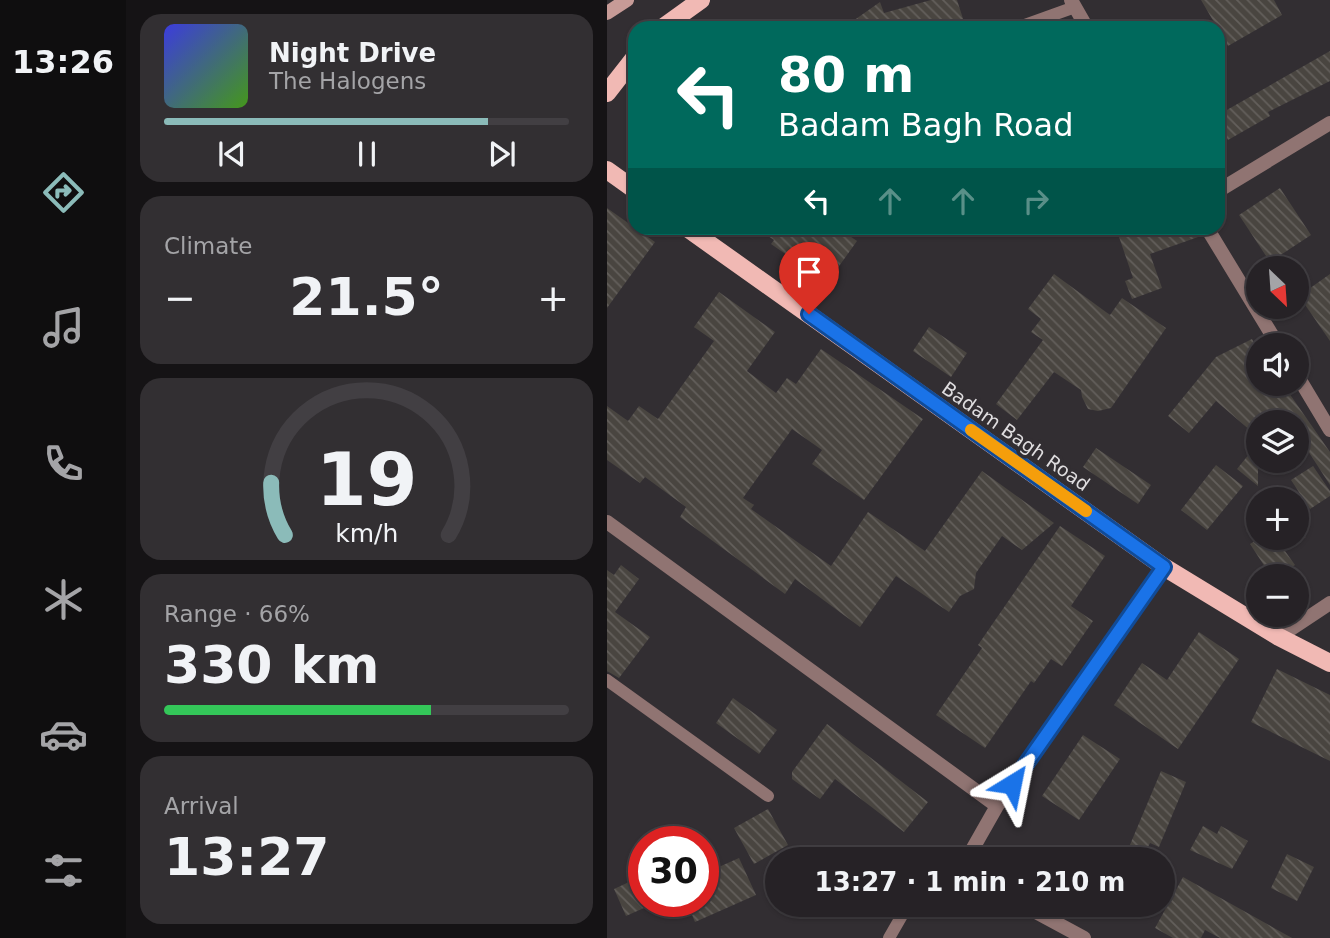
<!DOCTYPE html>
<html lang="en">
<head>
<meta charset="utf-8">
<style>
	:root { --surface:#262226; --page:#322f32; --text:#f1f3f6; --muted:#a4a4a7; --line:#423f43; --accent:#8bbbb9 }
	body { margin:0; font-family:"DejaVu Sans",sans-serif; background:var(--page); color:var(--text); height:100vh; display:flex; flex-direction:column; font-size:26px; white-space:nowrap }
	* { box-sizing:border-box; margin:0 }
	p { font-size:23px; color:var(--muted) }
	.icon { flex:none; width:38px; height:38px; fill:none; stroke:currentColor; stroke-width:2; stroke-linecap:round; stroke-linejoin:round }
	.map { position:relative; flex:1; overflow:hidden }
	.details { display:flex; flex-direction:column; gap:14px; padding:14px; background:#151315; width:481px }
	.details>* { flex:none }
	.guide { position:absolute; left:21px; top:21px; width:597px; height:214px; border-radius:21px; box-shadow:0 2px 5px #0004,0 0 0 2px var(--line); background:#00695c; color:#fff; overflow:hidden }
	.needle { width:46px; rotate:155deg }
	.tools { position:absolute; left:639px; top:256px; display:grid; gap:14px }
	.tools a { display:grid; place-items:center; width:63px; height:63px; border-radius:50%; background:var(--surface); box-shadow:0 2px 5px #0004,0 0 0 2px var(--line); font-size:35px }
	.speed { position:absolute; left:21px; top:826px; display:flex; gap:14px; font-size:35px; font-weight:700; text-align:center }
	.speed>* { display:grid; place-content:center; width:91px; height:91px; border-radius:50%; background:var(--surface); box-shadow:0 2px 5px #0004,0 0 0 2px var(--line); line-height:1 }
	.speed .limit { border:10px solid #d22; background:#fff; color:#111 }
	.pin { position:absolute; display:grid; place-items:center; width:60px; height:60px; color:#fff; margin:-72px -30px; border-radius:50% 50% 50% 0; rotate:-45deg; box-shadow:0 0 7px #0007 }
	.pin .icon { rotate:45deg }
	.me { position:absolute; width:77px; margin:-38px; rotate:35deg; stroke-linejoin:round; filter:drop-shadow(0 0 5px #0008) }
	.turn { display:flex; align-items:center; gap:24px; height:147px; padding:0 35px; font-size:32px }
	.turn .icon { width:91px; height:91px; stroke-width:2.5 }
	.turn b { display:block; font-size:49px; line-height:60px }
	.lanes { display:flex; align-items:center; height:66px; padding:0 35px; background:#0003; justify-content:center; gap:35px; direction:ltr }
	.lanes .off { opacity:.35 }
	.big { font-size:52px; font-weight:800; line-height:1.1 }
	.details .card { flex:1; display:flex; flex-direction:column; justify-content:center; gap:10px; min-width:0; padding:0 24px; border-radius:21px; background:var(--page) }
	.details .dial { align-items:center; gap:0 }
	.dial svg { height:182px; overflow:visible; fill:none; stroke:var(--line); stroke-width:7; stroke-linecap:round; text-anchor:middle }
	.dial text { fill:var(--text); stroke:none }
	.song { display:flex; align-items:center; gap:21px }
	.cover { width:84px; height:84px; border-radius:10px; background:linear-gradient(135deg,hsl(240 70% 55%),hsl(100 70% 35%)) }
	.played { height:7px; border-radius:4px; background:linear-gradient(90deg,var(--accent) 80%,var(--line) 80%) }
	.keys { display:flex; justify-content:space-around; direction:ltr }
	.heat { display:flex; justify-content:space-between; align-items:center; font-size:38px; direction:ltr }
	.charge { height:10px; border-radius:5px; background:linear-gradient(90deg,#34c759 66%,var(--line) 0) }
	.trip { position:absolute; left:158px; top:847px; width:410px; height:70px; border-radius:35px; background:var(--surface); box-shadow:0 2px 5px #0004,0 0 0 2px var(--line); font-weight:800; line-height:70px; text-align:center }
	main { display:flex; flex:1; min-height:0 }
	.tab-bar { display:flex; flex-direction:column; width:126px; justify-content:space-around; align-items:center; background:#0f0e0f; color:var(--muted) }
	.tab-bar .icon { width:49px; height:49px }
	.tab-bar .active { color:var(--accent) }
	.tab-bar b { font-size:32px; color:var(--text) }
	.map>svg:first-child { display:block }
</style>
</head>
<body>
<main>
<nav class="tab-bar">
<b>13:26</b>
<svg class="icon active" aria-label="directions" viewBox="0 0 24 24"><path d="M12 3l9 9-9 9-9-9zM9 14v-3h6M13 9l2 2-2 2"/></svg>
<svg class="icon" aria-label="music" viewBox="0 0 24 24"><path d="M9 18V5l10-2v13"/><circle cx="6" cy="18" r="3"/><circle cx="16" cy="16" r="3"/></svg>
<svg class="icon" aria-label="phone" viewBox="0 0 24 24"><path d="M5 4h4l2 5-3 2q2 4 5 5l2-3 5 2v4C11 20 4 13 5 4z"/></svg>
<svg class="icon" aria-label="climate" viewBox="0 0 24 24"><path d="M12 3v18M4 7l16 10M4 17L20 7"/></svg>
<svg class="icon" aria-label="car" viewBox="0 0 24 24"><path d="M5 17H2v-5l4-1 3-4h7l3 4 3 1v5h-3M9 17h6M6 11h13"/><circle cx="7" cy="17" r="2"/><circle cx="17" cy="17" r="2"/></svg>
<svg class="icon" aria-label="filters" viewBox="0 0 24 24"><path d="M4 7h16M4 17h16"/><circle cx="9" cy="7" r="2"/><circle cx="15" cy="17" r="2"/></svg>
</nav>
<section class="details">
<div class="card">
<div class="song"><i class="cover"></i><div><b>Night Drive</b><p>The Halogens</p></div></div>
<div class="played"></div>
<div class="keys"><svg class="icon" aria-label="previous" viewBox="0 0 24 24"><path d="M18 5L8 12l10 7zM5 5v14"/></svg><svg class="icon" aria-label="pause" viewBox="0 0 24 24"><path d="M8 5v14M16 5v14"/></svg><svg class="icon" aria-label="next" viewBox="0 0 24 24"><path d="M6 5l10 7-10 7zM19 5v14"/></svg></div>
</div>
<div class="card"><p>Climate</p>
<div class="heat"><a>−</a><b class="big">21.5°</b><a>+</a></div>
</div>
<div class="card dial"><svg viewBox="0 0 100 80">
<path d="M14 69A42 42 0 1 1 86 69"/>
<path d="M14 69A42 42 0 0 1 8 46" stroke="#8bbbb9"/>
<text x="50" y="56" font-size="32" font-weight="700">19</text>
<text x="50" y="72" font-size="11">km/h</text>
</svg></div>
<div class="card"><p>Range · 66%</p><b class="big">330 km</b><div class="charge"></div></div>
<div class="card"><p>Arrival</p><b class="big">13:27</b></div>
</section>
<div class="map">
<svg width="723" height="938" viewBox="0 0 723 938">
	<defs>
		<pattern id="building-back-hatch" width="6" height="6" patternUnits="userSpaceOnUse" patternTransform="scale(1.75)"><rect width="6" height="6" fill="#494540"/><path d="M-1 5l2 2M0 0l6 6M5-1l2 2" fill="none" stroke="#635f5b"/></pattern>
	</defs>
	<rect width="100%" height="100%" fill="#322e32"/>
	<path fill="url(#building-back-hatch)" d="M324,0H350L359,28H236L273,2L277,13Z
		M594,0H667L675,15L621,46Z
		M723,51V81L661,112L663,116L621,140L611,122V115Z
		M673,188L704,235L663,262L632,215Z
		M0,208L48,242L0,308Z
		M149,228H231L250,241L220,283L164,244L167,240Z
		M509,228H590L594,236L543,254L555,288L525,299L518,281L526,278Z
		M447,274L503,315L515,298L559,328L504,408L491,411L481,409L475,397L474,390L447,372L410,420L389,404L436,340L424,332L434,319L421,309Z
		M723,274V341L692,296Z
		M112,292L168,332L140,371L169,393L180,378L189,384L214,349L316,419L257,500L205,464L215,450L185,429L136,498L147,505L144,509L224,566L261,512L318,551L375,471L447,523L415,550L395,536L369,573L367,589L353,596L342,612L289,576L253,627L188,579L178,594L73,517L79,507L38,477L33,483L0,460V406L21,421L32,406L51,419L107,341L87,327Z
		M322,327L360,353L344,377L306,351Z
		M645,339L651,350V383H675L723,452V485L690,434V422H651V437L609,401L582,433L561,416L609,357Z
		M651,443V486L630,469Z
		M489,448L544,485L531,504L476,467Z
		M609,465L636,486L600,530L574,510Z
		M706,466L723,491V496L703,509L684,480Z
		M453,526L498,556L464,606L486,621L455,666L444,659L427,683L424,681L378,748L329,715L375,648L371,645Z
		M654,537H699L678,551L688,565L672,576H664L643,544Z
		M14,565L32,579L8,612L43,637L12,678L0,671V570L7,575Z
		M592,632L632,659L571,749L507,705L535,663L560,680Z
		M670,669L723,695V761L644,722Z
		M126,698L170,730L152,754L109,723Z
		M220,724L321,802L297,832L228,779L213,799L185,779V772Z
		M476,735L513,759L472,820L435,796Z
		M554,771L579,782L552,847L543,843L535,859H517Z
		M161,809L181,845L147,864L127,828Z
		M596,826L610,834L614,826L641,841L625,869L583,850Z
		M680,854L707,867L690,901L664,888Z
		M132,858L149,895L88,922L79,901H96V874Z
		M37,875V908L19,916L7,889Z
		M576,877L685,938H613L598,930L594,938H566L548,928Z"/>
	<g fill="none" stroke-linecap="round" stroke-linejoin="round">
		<path stroke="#907472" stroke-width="12" d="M409,28L468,7
			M0,680L161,796
			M344,859L365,850
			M282,938L301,905"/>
		<path stroke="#907472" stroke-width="14" d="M464,0L480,28
			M611,191L723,123
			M600,228L671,345
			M690,375L723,430
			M0,522L390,806
			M672,637L723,603
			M372,859L365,850L390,806L557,567
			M416,905L477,938"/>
		<path stroke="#c79b97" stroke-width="14" d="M0,13L20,0"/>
		<path stroke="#f1b9b4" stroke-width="18" d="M55,28L94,0
			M0,93L28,57
			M0,170L28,190
			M80,228L557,567L672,637L723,663"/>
	</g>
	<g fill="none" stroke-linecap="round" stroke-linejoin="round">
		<defs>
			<path id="route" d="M202,314L557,567L405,784"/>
		</defs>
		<use href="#route" stroke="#114b97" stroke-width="18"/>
		<use href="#route" stroke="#1a73e8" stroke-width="12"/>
		<path stroke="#f59e0b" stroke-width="12" d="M364,430L479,511"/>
	</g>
	<g text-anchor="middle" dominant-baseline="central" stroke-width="7" stroke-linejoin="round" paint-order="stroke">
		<g font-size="19" fill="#dfdddf" stroke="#322e32">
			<text transform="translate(409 436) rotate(35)">Badam Bagh Road</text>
		</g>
	</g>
</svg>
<div class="tools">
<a><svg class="needle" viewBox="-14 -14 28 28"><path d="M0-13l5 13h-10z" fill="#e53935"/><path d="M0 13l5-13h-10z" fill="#a4a4a7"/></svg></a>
<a><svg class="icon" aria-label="sound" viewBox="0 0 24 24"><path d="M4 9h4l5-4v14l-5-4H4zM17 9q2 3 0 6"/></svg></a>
<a><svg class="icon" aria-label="layers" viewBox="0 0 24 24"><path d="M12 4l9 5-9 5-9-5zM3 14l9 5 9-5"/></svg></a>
<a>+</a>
<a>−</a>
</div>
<div class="speed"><div class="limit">30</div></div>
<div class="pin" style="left:202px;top:314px;background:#d93025"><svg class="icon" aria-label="arrive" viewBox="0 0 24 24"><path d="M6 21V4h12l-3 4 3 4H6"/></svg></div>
<svg class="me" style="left:405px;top:784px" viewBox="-20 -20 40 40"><path d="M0-17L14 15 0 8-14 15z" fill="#1a73e8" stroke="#fff" stroke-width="4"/></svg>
<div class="trip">13:27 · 1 min · 210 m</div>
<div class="guide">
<div class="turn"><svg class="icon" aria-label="left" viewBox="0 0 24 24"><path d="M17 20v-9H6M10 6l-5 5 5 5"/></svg><div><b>80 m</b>Badam Bagh Road</div></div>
<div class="lanes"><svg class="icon" aria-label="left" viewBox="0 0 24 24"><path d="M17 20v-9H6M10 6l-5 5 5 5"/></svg><svg class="icon off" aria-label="ahead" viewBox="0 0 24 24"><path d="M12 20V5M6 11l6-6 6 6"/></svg><svg class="icon off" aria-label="ahead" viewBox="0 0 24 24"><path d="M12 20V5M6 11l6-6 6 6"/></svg><svg class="icon off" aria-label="right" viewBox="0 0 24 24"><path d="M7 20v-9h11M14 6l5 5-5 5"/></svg></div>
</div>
</div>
</main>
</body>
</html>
